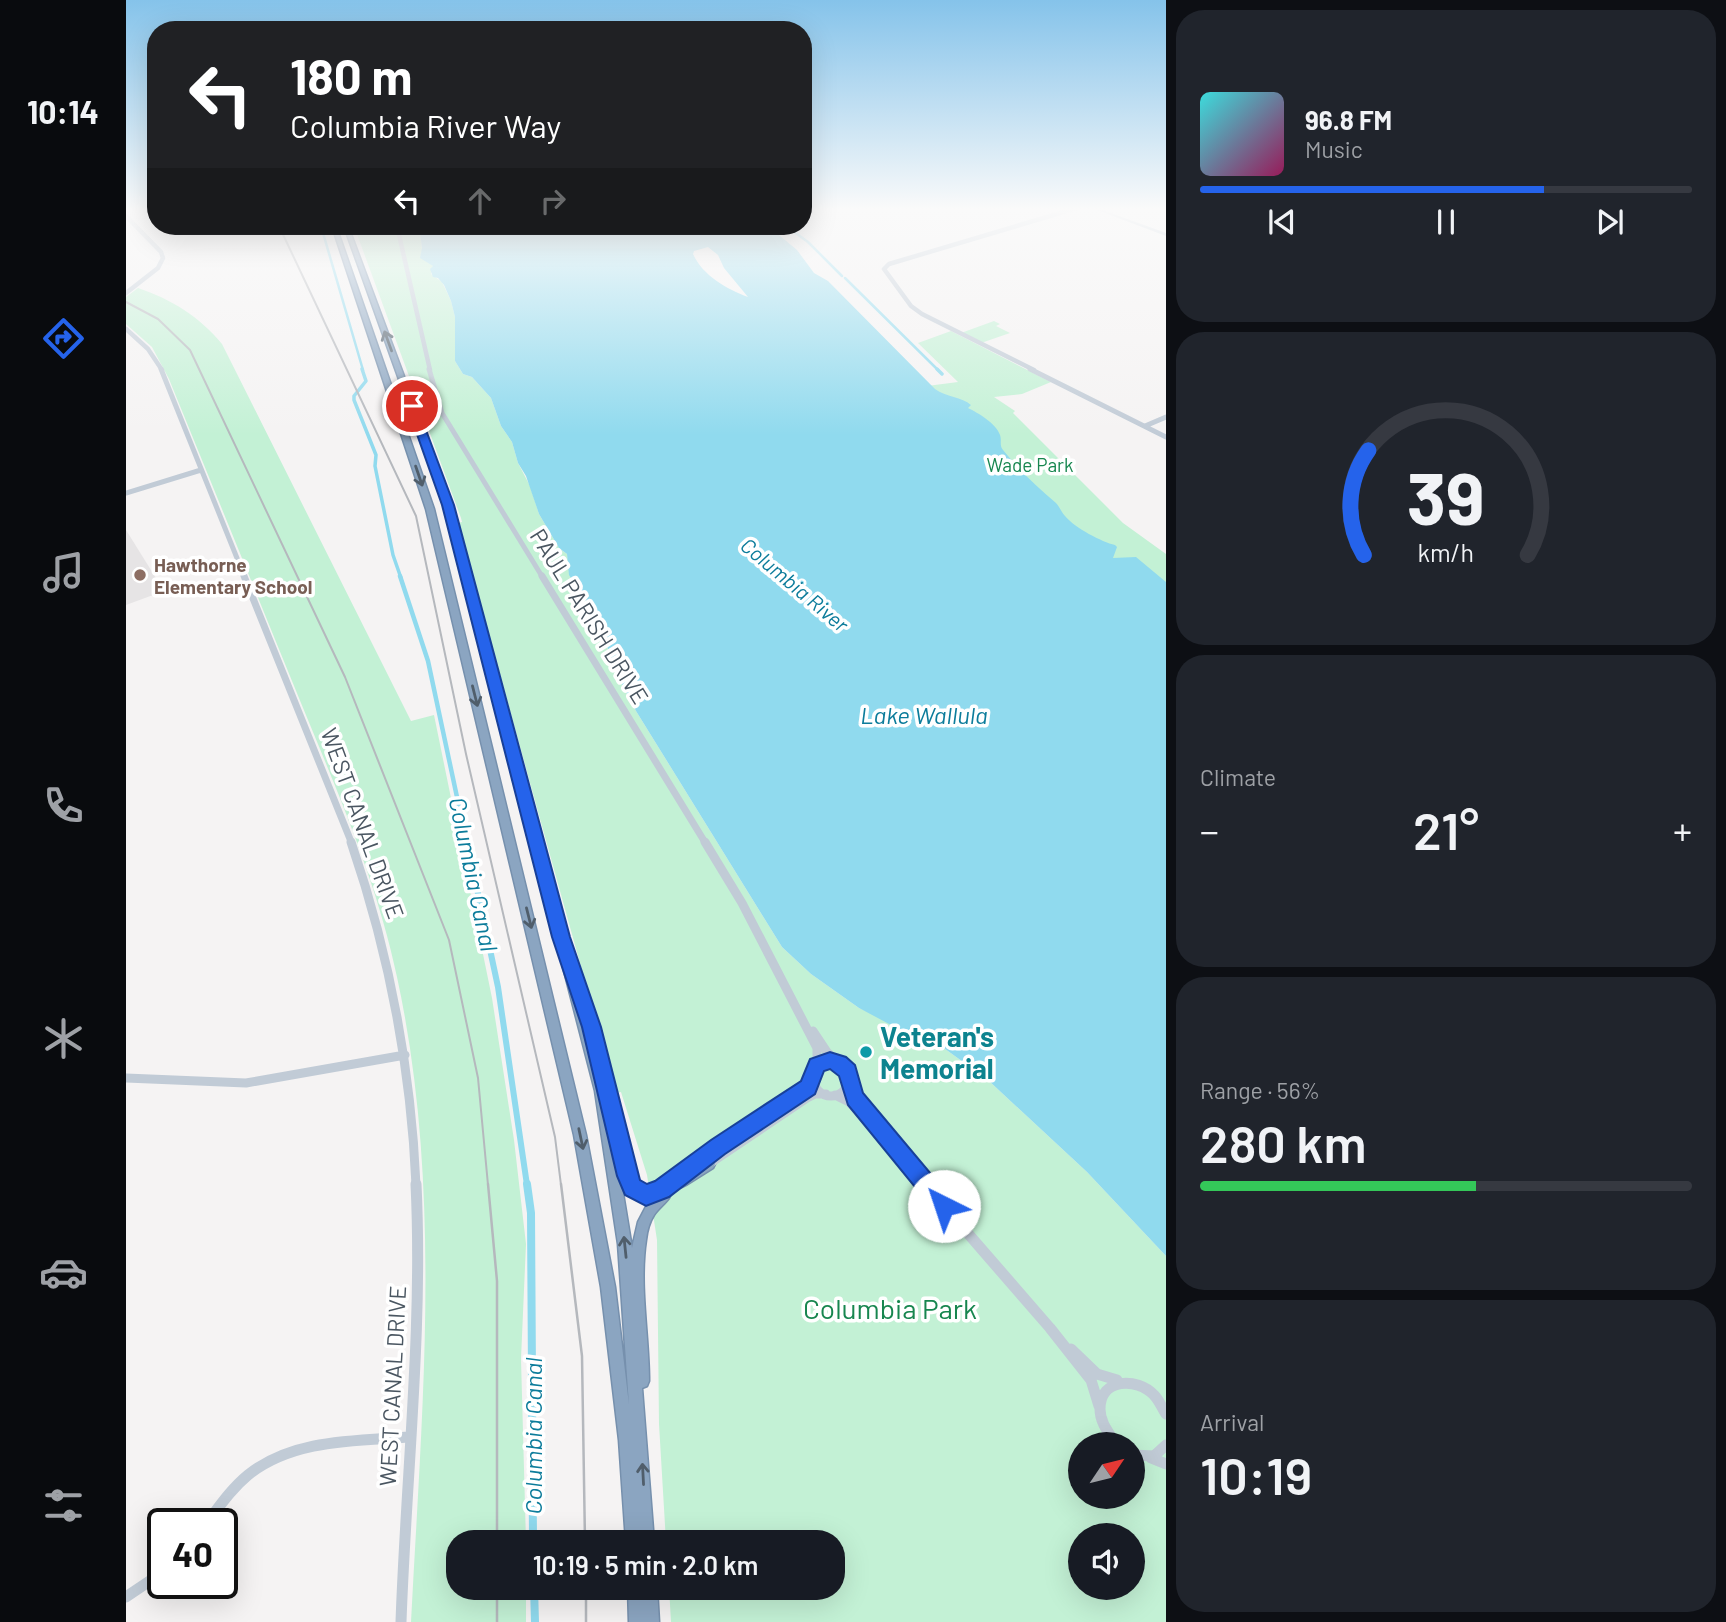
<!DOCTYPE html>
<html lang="en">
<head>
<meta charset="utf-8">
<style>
	:root { --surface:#171b24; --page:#20242c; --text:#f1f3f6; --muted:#9ea1a6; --line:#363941; --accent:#2563eb }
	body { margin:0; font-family:Barlow,sans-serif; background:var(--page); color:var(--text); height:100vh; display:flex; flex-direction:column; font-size:26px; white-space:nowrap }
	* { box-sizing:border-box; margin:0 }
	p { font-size:23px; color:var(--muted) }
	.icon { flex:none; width:38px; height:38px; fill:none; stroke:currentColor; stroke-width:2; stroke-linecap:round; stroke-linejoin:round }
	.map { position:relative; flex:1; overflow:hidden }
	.panel { display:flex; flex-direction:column; gap:10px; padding:10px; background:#0d0f14; width:560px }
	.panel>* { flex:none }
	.hud { position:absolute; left:21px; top:21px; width:665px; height:214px; border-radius:28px; box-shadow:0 7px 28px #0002; background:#202124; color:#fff; overflow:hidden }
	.needle { width:46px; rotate:55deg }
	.controls { position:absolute; left:942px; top:1432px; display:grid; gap:14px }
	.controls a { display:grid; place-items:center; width:77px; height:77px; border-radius:50%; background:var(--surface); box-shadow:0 7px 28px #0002; font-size:35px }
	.speed { position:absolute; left:21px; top:1508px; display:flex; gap:14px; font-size:35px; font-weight:700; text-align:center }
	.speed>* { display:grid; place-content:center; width:91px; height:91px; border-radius:50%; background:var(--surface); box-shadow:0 7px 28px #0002; line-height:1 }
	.speed .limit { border:4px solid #111; border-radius:10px; background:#fff; color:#111 }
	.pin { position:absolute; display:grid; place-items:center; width:60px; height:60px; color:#fff; margin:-30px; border:4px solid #fff; border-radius:50%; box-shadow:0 2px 7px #0007 }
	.me { position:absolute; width:77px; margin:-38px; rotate:319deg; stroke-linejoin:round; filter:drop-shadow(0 0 5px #0008) }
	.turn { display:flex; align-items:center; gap:24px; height:147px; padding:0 28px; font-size:32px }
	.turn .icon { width:91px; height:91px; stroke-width:2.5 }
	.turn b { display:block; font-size:49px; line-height:60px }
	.lanes { display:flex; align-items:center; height:66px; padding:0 28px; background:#0003; justify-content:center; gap:35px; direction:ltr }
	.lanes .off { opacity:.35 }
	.big { font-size:52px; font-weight:600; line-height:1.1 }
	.panel .tile { flex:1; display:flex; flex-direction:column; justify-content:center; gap:10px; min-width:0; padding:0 24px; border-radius:28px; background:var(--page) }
	.panel .dial { align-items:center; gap:0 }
	.dial svg { height:182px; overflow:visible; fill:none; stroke:var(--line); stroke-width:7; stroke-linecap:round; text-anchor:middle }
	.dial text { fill:var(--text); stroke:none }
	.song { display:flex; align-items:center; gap:21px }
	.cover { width:84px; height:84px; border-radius:10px; background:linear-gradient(135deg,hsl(180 70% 55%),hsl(330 70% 35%)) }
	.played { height:7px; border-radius:4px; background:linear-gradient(90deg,var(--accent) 70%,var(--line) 70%) }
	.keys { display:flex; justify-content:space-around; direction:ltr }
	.heat { display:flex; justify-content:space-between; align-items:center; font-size:38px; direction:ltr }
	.charge { height:10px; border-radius:5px; background:linear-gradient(90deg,#34c759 56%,var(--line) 0) }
	.trip { position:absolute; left:320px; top:1530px; width:399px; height:70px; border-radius:28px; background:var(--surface); box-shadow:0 7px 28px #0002; font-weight:600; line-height:70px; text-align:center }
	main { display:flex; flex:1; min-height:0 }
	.tabs { display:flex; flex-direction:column; width:126px; justify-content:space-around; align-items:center; background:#090b0e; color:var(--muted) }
	.tabs .icon { width:49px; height:49px }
	.tabs .current { color:var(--accent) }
	.tabs b { font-size:32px; color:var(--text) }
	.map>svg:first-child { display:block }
</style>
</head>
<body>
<main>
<nav class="tabs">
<b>10:14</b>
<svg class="icon current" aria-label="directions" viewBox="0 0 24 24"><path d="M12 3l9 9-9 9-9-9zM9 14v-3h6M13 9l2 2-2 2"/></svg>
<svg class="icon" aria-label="music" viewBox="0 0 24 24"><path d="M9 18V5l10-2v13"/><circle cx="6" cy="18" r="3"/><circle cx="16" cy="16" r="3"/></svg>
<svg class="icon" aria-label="phone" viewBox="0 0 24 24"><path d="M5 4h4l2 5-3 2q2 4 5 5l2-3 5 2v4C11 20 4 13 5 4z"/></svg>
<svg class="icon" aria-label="climate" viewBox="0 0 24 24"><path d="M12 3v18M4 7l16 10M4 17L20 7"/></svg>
<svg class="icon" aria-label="car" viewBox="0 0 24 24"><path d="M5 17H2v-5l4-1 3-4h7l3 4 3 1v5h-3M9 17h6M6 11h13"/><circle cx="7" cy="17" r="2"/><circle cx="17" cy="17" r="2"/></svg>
<svg class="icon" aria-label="filters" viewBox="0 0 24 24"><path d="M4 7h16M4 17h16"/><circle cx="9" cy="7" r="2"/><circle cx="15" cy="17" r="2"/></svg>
</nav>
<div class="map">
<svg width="1040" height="1622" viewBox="0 0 1040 1622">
	<rect width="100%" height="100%" fill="#f5f3f3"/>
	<path fill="#e6e4e5" d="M0,530L38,591L0,605Z"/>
	<path fill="#c3f1d5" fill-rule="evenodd" d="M228,226H294L296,250L307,266L305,274L316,282L325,301L329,317V361L337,374L346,377L365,398L375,426L386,442L392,463L404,486L413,514L433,548L441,554L446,581L460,601V607L479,639L488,669L510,711L656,947L685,974L733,1008L815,1046L862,1080L961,1172L1040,1256V1622H545L543,1587H707V1542H540L533,1424L531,1240L521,1175L495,1092L490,1093L332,523L336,522L335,518ZM954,1444H1006V1496H954ZM954,1535H1006V1587H954Z
		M12,288C45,299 74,317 96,344L285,721L308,715L366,998L388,1140L400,1244L395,1359L400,1542H332V1587H400V1622H285C296,1407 317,1189 271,977C251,882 212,793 175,703C131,595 87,487 43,379L26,347L0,324V297Z
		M868,321L874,324L870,326L884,333L855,343L835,333Z
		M825,331L925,382L896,394L868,397L889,411L887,413L997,523L1040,554V609L1016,591L801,386L832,382L792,343Z"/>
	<path fill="#90daee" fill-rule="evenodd" d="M293,226H642L671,250L688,273L702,281L809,389C820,397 836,397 845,405L842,408C852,413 870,423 874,435C876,441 873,445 877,450C893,470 911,487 930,503C934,507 935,512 939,516C949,528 976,542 989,545L991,547L987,558L1010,557L1040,582V1256L961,1172L862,1080L815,1046L780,1033L733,1008L685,974L656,947L510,711L488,669L479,639L465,620L460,607V601L443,575L441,554L433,548L413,514L400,476L392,463L386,442L375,426L365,398L346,377L337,374L329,361V317L325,301L318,285L312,278L307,277L304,269L307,266L294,258L296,248ZM582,247L592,255L598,268L622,297C601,289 577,276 567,254L568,251Z"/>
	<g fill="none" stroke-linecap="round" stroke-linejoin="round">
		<path stroke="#90daee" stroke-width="2.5" d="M195,226L237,370
			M660,226L682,242L716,276
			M719,278L812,370"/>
		<path stroke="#90daee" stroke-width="3.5" d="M236,369L240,381L228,396V400L250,455L249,466L267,555L275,578
			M811,369L816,374"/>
		<path stroke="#90daee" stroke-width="4.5" d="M274,576L302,661L341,844"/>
		<path stroke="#90daee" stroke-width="6" d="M341,842L372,987L401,1185"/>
		<path stroke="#90daee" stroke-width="8" d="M401,1184L405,1213L407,1542
			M408,1587L409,1622"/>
		<defs>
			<path id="highway" d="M206,226H210L308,509L460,1135L489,1287L503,1405L492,1244L469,1091L318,505L218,226H222L326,505L455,994L461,995L463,998L488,1088L507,1174C510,1179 512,1185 518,1186C534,1191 562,1163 574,1153L578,1151L582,1153L584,1158L587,1160L589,1164L587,1168L560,1185L556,1187L553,1186L546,1190C546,1199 534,1206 528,1215C523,1223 521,1231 520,1240C513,1286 523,1335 523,1381L521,1386L516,1388L528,1542H500L493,1440L475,1287L448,1135L300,509ZM494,1175C500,1189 508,1200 524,1199L512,1222L506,1248Z
				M502,1587H531L533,1622H503Z"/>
		</defs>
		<use href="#highway" stroke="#7690ad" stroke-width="3"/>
		<path stroke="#c1cbd6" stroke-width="4.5" d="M0,216L35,252L37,258L32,268L0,293
			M271,226L304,370
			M0,329L22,349L36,370
			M908,370L796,314L785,306L758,269L763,264L951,208"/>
		<path stroke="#c1cbd6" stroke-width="5" d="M35,369L119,578
			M303,369L316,413L417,578
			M904,369L1040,437
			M1019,426L1040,417
			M0,493L75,470"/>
		<path stroke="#c1cbd6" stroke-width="7" d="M118,576L226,844
			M416,576L580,844"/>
		<path stroke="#c1cbd6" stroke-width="9" d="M225,842C263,953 285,1068 290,1185
			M579,842L616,903L691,1048V1065
			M687,1031L701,1052L712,1062
			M687 1078a18 18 0 1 1 36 0a18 18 0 1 1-36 0Z
			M0,1078L120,1083L279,1055
			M724,1082L727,1096L800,1185
			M709,1095L723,1102L748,1129
			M578,1157L682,1087L686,1076
			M583,1164L681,1098L689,1094H700"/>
		<path stroke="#c1cbd6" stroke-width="11" d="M799,1184L924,1328L965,1380L973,1406
			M945,1349L971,1374L991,1380
			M990,1444C983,1433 974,1423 974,1409C974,1378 1011,1377 1028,1395C1033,1400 1036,1408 1040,1414
			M1006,1455L1028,1456L1040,1445
			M1025,1458L1040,1464
			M80,1524C93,1507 105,1489 122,1475C167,1439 229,1441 283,1437
			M0,1597L37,1572
			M275,1622C280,1476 297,1330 290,1184"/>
		<path fill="#b3c2d1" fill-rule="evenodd" d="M966,208H971L1040,233V236Z"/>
		<use href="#highway" fill="#8ba5c1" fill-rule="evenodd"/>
		<path stroke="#b5b8bd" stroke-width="2" d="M153,226L290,516L340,754L429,1137L435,1185
			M0,302L32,319L64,350L219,677L323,940L352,1078L362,1185"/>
		<path stroke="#b5b8bd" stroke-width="2.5" d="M362,1184L371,1281V1542
			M435,1184L456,1356L459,1542
			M371,1587V1622
			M460,1587V1622"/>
	</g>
	<defs><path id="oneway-shaft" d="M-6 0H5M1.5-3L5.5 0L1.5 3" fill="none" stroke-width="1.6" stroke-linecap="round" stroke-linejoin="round" transform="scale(1.75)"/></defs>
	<g stroke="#505e6b">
		<use href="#oneway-shaft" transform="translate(262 341) rotate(-110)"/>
		<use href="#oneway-shaft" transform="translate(293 476) rotate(71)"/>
		<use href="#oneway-shaft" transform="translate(349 696) rotate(76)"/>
		<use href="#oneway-shaft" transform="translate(403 918) rotate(76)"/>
		<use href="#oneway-shaft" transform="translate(455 1139) rotate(78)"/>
		<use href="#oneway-shaft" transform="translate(499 1247) rotate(-96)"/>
		<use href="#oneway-shaft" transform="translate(517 1474) rotate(-93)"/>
	</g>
	<linearGradient id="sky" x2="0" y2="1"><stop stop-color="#85c3ea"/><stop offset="0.48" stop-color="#fafafa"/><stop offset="1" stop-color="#fafafa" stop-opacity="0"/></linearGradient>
	<rect width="1040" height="435" fill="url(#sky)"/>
	<path fill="#2563eb" stroke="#184099" stroke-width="2" d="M282,404L291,406L328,505L444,937L475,1027L514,1180L521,1184L529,1181L585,1140L675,1081L684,1059L704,1052L720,1057L729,1065L737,1093L826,1199L829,1206L826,1214L818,1217L811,1214L722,1105L713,1076L704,1069L698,1071L689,1094L599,1154L543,1197L520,1206L499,1195L491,1176L456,1027L426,937L316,505L281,406Z"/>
	<circle fill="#8d6e63" stroke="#fff" stroke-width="2.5" cx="14" cy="575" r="7"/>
	<circle fill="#0f9aa8" stroke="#fff" stroke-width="2.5" cx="740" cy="1052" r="7"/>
	<g text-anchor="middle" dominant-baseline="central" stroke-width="7" stroke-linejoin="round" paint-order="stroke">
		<g font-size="19" fill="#17864f" stroke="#fff">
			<text x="904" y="464">Wade Park</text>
		</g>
		<g font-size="19" font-weight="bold" fill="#785e54" stroke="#fff" text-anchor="start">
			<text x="28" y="564">Hawthorne<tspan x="28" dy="22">Elementary School</tspan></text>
		</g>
		<g font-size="21" font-style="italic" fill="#0c7c9b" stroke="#fff">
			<text transform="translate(669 584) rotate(40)">Columbia River</text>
		</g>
		<g font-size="23" fill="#4a5661" stroke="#fff">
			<text transform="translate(464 616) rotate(58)">PAUL PARISH DRIVE</text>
			<text transform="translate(237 823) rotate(70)">WEST CANAL DRIVE</text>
			<text transform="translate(266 1386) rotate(-87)">WEST CANAL DRIVE</text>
		</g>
		<g font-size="24" font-style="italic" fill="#0c7c9b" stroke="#fff">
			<text x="798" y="714">Lake Wallula</text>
			<text transform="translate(348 874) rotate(78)">Columbia Canal</text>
			<text transform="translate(406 1436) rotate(-90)">Columbia Canal</text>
		</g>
		<g font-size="28" font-weight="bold" fill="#0d838f" stroke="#fff" text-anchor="start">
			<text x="754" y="1036">Veteran's<tspan x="754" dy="32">Memorial</tspan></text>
		</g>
		<g font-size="28" fill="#17864f" stroke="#fff">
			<text x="764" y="1308">Columbia Park</text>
		</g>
	</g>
</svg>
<div class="controls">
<a><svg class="needle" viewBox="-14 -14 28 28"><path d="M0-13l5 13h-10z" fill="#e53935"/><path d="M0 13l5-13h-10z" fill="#9ea1a6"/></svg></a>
<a><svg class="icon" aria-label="sound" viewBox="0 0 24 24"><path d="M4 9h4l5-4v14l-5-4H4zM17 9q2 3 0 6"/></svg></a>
</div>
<div class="speed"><div class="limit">40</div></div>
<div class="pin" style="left:286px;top:406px;background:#d93025"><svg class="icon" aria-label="arrive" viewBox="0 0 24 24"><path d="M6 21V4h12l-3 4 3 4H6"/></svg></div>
<svg class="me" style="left:818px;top:1206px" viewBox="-20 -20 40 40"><circle r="19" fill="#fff"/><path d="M0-13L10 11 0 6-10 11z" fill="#2563eb"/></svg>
<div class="trip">10:19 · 5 min · 2.0 km</div>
<div class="hud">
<div class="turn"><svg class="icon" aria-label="left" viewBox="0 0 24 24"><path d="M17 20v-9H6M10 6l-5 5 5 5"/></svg><div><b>180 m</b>Columbia River Way</div></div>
<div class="lanes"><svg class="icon" aria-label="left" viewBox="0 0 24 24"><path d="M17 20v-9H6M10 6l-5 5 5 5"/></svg><svg class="icon off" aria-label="ahead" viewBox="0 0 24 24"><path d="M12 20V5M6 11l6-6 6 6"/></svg><svg class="icon off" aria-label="right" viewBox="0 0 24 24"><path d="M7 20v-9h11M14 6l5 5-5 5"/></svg></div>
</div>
</div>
<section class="panel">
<div class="tile">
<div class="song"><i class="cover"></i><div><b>96.8 FM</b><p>Music</p></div></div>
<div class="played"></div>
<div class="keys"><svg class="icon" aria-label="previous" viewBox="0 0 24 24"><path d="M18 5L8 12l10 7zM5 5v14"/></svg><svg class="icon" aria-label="pause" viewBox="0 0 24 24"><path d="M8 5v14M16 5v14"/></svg><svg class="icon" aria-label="next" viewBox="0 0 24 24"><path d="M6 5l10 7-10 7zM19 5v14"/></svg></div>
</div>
<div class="tile dial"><svg viewBox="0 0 100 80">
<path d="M14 69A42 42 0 1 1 86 69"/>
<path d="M14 69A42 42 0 0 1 16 23" stroke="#2563eb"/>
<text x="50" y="56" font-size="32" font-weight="700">39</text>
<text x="50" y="72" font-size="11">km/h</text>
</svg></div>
<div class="tile"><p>Climate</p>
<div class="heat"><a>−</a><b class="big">21°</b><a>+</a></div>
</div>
<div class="tile"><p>Range · 56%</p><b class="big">280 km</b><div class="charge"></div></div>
<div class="tile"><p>Arrival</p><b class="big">10:19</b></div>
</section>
</main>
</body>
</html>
